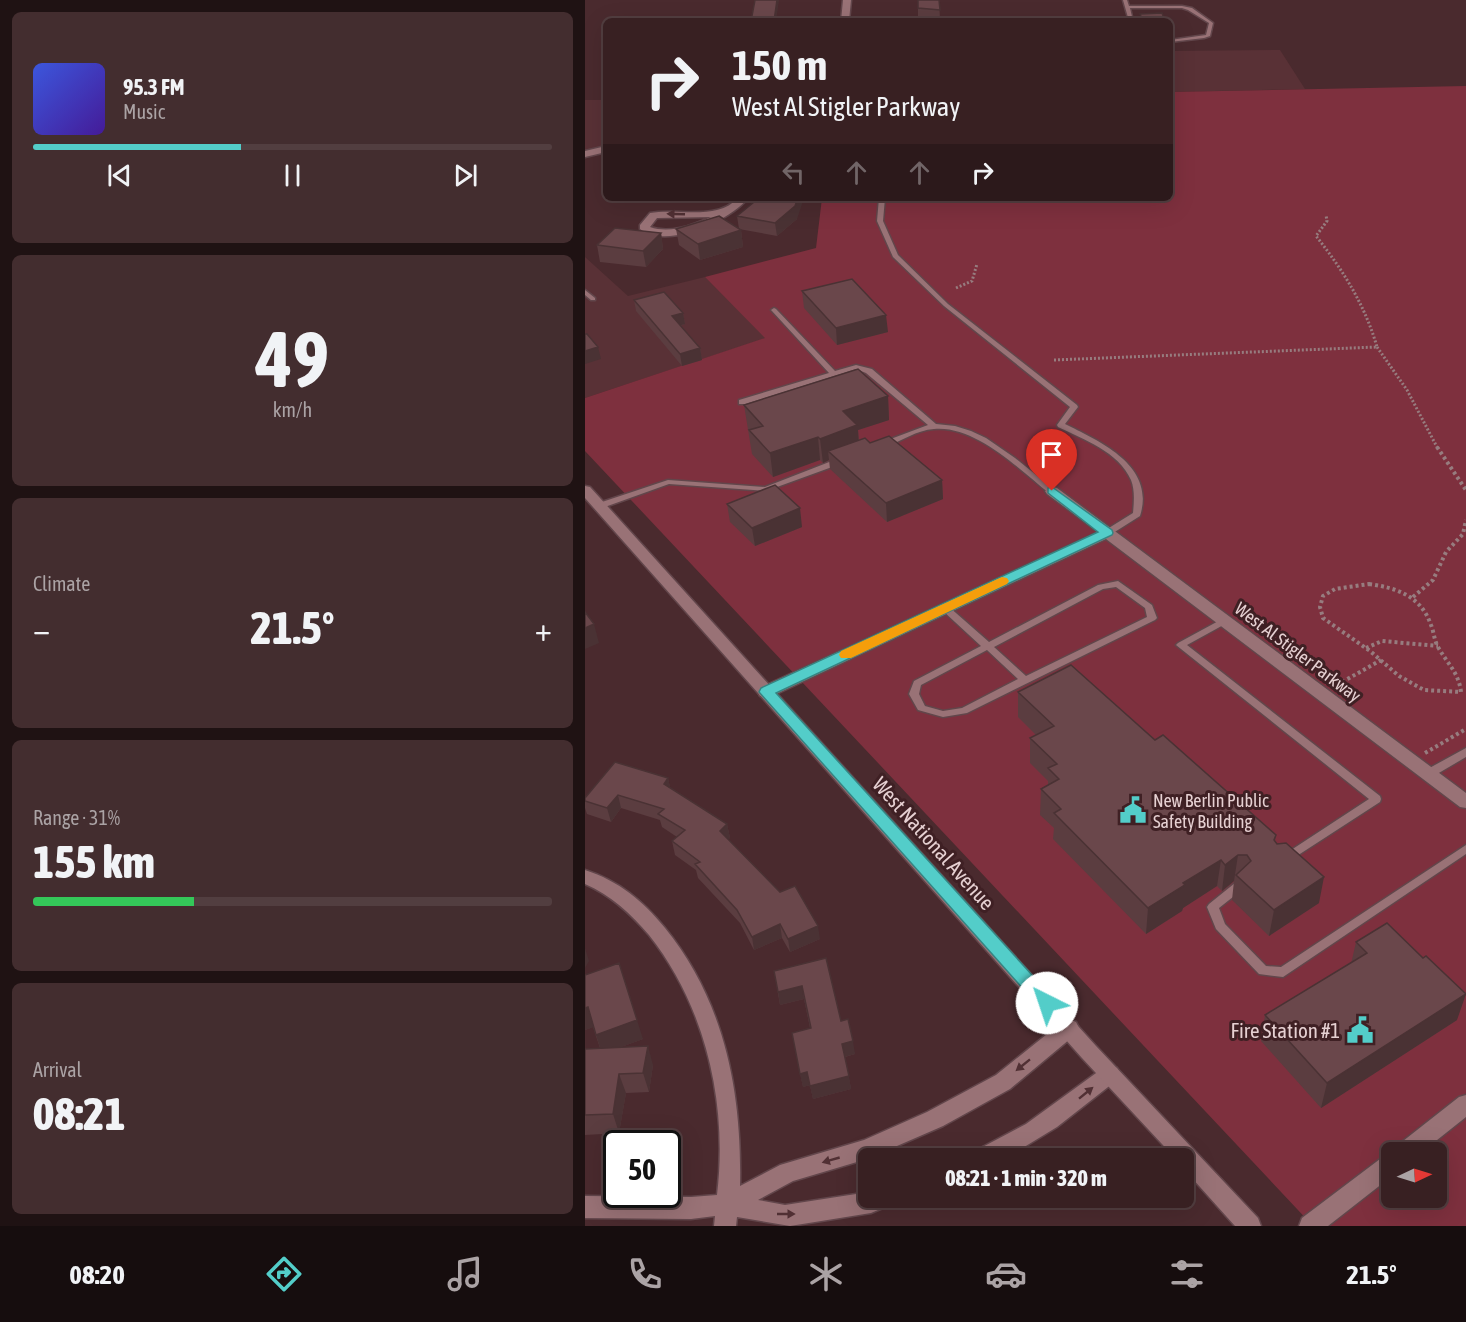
<!DOCTYPE html>
<html lang="en">
<head>
<meta charset="utf-8">
<style>
	:root { --surface:#382022; --page:#432d2f; --text:#f1f3f6; --muted:#aba3a5; --line:#523e40; --accent:#53cdc9 }
	body { margin:0; font-family:"Asap Condensed",sans-serif; background:var(--page); color:var(--text); height:100vh; display:flex; flex-direction:column; font-size:22px; white-space:nowrap }
	* { box-sizing:border-box; margin:0 }
	p { font-size:20px; color:var(--muted) }
	.icon { flex:none; width:33px; height:33px; fill:none; stroke:currentColor; stroke-width:2; stroke-linecap:round; stroke-linejoin:round }
	.map { position:relative; flex:1; overflow:hidden }
	.details { display:flex; flex-direction:column; gap:12px; padding:12px; background:#1f1213; width:585px }
	.details>* { flex:none }
	.guide { position:absolute; left:18px; top:18px; width:570px; height:183px; border-radius:9px; box-shadow:0 6px 24px #0002,0 0 0 2px var(--line); background:#382022; color:var(--text); overflow:hidden }
	.needle { width:39px; rotate:86deg }
	.tools { position:absolute; left:796px; top:1142px; display:grid; gap:12px }
	.tools a { display:grid; place-items:center; width:66px; height:66px; border-radius:9px; background:var(--surface); box-shadow:0 6px 24px #0002,0 0 0 2px var(--line); font-size:30px }
	.speed { position:absolute; left:18px; top:1130px; display:flex; gap:12px; font-size:30px; font-weight:700; text-align:center }
	.speed>* { display:grid; place-content:center; width:78px; height:78px; border-radius:50%; background:var(--surface); box-shadow:0 6px 24px #0002,0 0 0 2px var(--line); line-height:1 }
	.speed .limit { border:3px solid #111; border-radius:9px; background:#fff; color:#111 }
	.pin { position:absolute; display:grid; place-items:center; width:51px; height:51px; color:#fff; margin:-62px -26px; border-radius:50% 50% 50% 0; rotate:-45deg; box-shadow:0 0 6px #0007 }
	.pin .icon { rotate:45deg }
	.me { position:absolute; width:66px; margin:-33px; rotate:319deg; stroke-linejoin:round; filter:drop-shadow(0 0 4px #0008) }
	.turn { display:flex; align-items:center; gap:21px; height:126px; padding:0 30px; font-size:27px }
	.turn .icon { width:78px; height:78px; stroke-width:2.5 }
	.turn b { display:block; font-size:42px; line-height:51px }
	.lanes { display:flex; align-items:center; height:57px; padding:0 30px; background:#0003; justify-content:center; gap:30px; direction:ltr }
	.lanes .off { opacity:.35 }
	.big { font-size:45px; font-weight:800; line-height:1.1 }
	.details .tile { flex:1; display:flex; flex-direction:column; justify-content:center; gap:9px; min-width:0; padding:0 21px; border-radius:9px; background:var(--page) }
	.details .dial { align-items:center; gap:0 }
	.dial b { font-size:78px; line-height:1 }
	.song { display:flex; align-items:center; gap:18px }
	.cover { width:72px; height:72px; border-radius:9px; background:linear-gradient(135deg,hsl(230 70% 55%),hsl(260 70% 35%)) }
	.played { height:6px; border-radius:3px; background:linear-gradient(90deg,var(--accent) 40%,var(--line) 40%) }
	.keys { display:flex; justify-content:space-around; direction:ltr }
	.heat { display:flex; justify-content:space-between; align-items:center; font-size:33px; direction:ltr }
	.charge { height:9px; border-radius:4px; background:linear-gradient(90deg,#34c759 31%,var(--line) 0) }
	.trip { position:absolute; left:273px; top:1148px; width:336px; height:60px; border-radius:9px; background:var(--surface); box-shadow:0 6px 24px #0002,0 0 0 2px var(--line); font-weight:800; line-height:60px; text-align:center }
	.tab-bar { display:flex; height:96px; justify-content:space-around; align-items:center; background:#160d0e; color:var(--muted) }
	.tab-bar .icon { width:42px; height:42px }
	.tab-bar .on { color:var(--accent) }
	.tab-bar b { font-size:27px; color:var(--text) }
	main { display:flex; flex:1; min-height:0 }
	.map>svg:first-child { display:block }
</style>
</head>
<body>
<main>
<section class="details">
<div class="tile">
<div class="song"><i class="cover"></i><div><b>95.3 FM</b><p>Music</p></div></div>
<div class="played"></div>
<div class="keys"><svg class="icon" aria-label="previous" viewBox="0 0 24 24"><path d="M18 5L8 12l10 7zM5 5v14"/></svg><svg class="icon" aria-label="pause" viewBox="0 0 24 24"><path d="M8 5v14M16 5v14"/></svg><svg class="icon" aria-label="next" viewBox="0 0 24 24"><path d="M6 5l10 7-10 7zM19 5v14"/></svg></div>
</div>
<div class="tile dial"><b>49</b><p>km/h</p></div>
<div class="tile"><p>Climate</p>
<div class="heat"><a>−</a><b class="big">21.5°</b><a>+</a></div>
</div>
<div class="tile"><p>Range · 31%</p><b class="big">155 km</b><div class="charge"></div></div>
<div class="tile"><p>Arrival</p><b class="big">08:21</b></div>
</section>
<div class="map">
<svg width="881" height="1226" viewBox="0 0 881 1226">
	<rect width="100%" height="100%" fill="#4a2a2e"/>
	<path fill="#593136" d="M695,50L720,89L585,92V51Z
		M0,100H21V147L0,152Z
		M0,257L43,296L120,277L181,338L0,398Z"/>
	<path fill="#7e303e" fill-rule="evenodd" d="M881,86V1226H728L0,451V398L180,338L120,277L231,248L237,198H585V92ZM807,1152H852V1197H807Z"/>
	<g fill="none" stroke-linecap="round" stroke-linejoin="round">
		<defs>
			<path id="lane" d="M538,0H542L544,6H597L607,8L628,23L625,36L619,38L585,42V40L621,35L624,23L603,10L597,8H545L548,21H544Z
				M294,198H300L298,221L313,255L363,304L492,405L493,407L480,424C516,442 571,466 555,516L525,535H519L518,533L519,531L548,513C549,502 550,490 546,480C534,452 498,439 473,427L472,425L485,407L359,306L308,257L292,221Z
				M0,290L10,298V300H6L0,295Z
				M189,308L191,309L250,371L271,365L287,369L351,424L370,426L386,431L401,438L430,458L471,491L467,493H464C434,469 390,425 349,429C332,430 316,441 301,447H295L294,445L295,443L343,425L281,373L271,369L160,404H154V400L244,373L187,311L186,310Z
				M252,459H258L259,461L258,463L181,491L84,484L17,508H14L10,506L11,504L83,480L180,487Z
				M533,581L567,605L572,618L570,620L382,713L358,717L333,710L324,694L329,681L396,646L357,610L356,608L357,606H363L404,642L513,585ZM531,587L560,608L562,617L441,676L409,647L518,589ZM402,650L433,679L377,708L358,711L340,706L334,694L336,685Z
				M639,618L642,619L644,621L642,623L602,645L795,796L796,799L795,802L701,863L697,862L696,859L697,856L784,799L591,645L593,643Z
				M881,748V757L847,777H839L838,774L839,771Z
				M881,845V854L698,977L674,974L631,929L622,907L624,904L650,883L654,882L658,883L660,886L658,889L634,908L640,924L681,966L696,967Z"/>
			<path id="street" d="M258,0H266L264,21H256Z
				M21,146V152L0,157V151Z
				M153,198H163C145,221 81,250 55,229V225L65,213C93,208 132,221 153,198ZM126,217C108,225 85,234 65,227L72,218Z
				M467,487L472,488L881,793V808L875,807L521,539L187,696H175L173,692L175,688L513,532L462,494L460,491Z
				M0,870C34,881 58,901 80,928C140,1002 157,1093 155,1186L195,1165L279,1140L342,1112L411,1075L477,1022L484,1019L491,1022L494,1028L491,1034L425,1089L358,1126L282,1159L208,1181L173,1200L200,1205L284,1192V1197H310L307,1204L286,1213L205,1226L152,1217L151,1226H129L130,1216L106,1219L0,1218V1196L106,1197L132,1195C143,1104 121,1007 64,935C46,914 26,895 0,884Z
				M525,1065L532,1068L535,1074L532,1080L472,1127L423,1157L387,1158L390,1151L441,1124L518,1068Z
				M881,1095V1117L837,1152H810L813,1145L874,1097Z
				M807,1153V1176L743,1226H714L717,1218L799,1156Z"/>
			<path id="secondary" d="M0,486L5,487L511,1046L673,1218L676,1226H650L598,1168V1158H590L497,1058L0,498Z"/>
		</defs>
		<use href="#lane" stroke="#62464b" stroke-width="3"/>
		<use href="#street" stroke="#62464b" stroke-width="3"/>
		<use href="#secondary" stroke="#62464b" stroke-width="3"/>
		<path stroke="#977c7f" stroke-width="3" stroke-dasharray="2 2" stroke-linecap="butt" d="M371,288L387,281L392,264
			M792,347L822,390L853,449
			M469,360L792,347C780,305 758,270 731,236L742,221L741,215"/>
		<path stroke="#977c7f" stroke-width="4" stroke-dasharray="3 3" stroke-linecap="butt" d="M852,447L881,490
			M784,584C812,588 836,596 846,625C849,632 849,640 853,647C862,663 874,673 876,692L839,690L814,676L785,651L738,618L735,607L738,596L750,589Z
			M828,597L848,580L861,552L878,534L881,520
			M781,648L797,641L853,646
			M752,685L796,660
			M840,753L881,729"/>
		<use href="#lane" fill="#997276" fill-rule="evenodd"/>
		<use href="#street" fill="#997276" fill-rule="evenodd"/>
		<use href="#secondary" fill="#997276" fill-rule="evenodd"/>
	</g>
	<path fill="#5b3d40" d="M333,0H354L355,19L333,17Z
		M152,216L212,219L192,236L154,229Z
		M91,229L156,230L158,247L115,260L94,245Z
		M76,233L78,249L61,267L15,262L12,245Z
		M217,291L303,332L252,345L219,308Z
		M49,300L98,313L100,324L95,326L115,348L117,360L97,366L51,311Z
		M303,396L304,420L273,430L274,440L285,443L357,480L358,499L302,522L245,469L244,460L238,463L235,460L188,477L167,454L159,405Z
		M142,504L217,527L170,546L145,522Z
		M433,692L570,740L691,835L690,841L734,903L684,936L647,900L649,881L637,891L632,886L598,908L597,911L561,934L468,839L469,828L455,815L456,789L463,785V781L445,763V738L451,735L433,717Z
		M83,778L85,788L142,824L145,838L143,839L235,939L205,952L197,938L169,950L155,923L113,878L111,870L90,855L87,841L92,837L77,827L75,820L36,808L26,822L2,814L0,808V798Z
		M771,942L872,1020L736,1108L676,1041L680,1015L766,964Z
		M189,971L256,1021L270,1054L260,1057L266,1089L228,1099L225,1085L218,1087L207,1033L225,1028L219,999L195,1005Z
		M0,975L58,1039L36,1047L68,1065L64,1092L41,1093L34,1133L0,1135V1049L15,1048L8,1027L0,1030Z"/>
	<path fill="#4a3234" d="M192,0H194L191,21H189Z
		M213,198H219L212,219L192,236L190,223Z
		M156,230L158,247L115,260L113,244Z
		M76,233L78,249L61,267L58,251Z
		M98,313L100,324L89,327L87,316Z
		M301,315L303,332L252,345L251,328Z
		M13,347L16,359L0,364V351Z
		M115,348L117,360L97,366L95,354Z
		M303,396L304,420L273,430L274,449L243,451L244,460L238,463L235,439L258,411Z
		M233,437L235,460L188,477L185,453Z
		M357,480L358,499L302,522L301,503Z
		M215,508L217,527L170,546L167,528Z
		M9,624L14,643L0,649V628Z
		M83,778L86,791L79,784Z
		M33,795L36,808L26,822L22,808Z
		M142,824L145,838L138,844L135,831Z
		M653,855L649,881L637,891L640,865Z
		M636,860L632,886L598,908L597,911L561,934L563,908L598,883Z
		M739,877L734,903L684,936L689,910Z
		M195,924L197,938L169,950L167,937Z
		M233,926L235,939L205,952L203,939Z
		M0,948L4,961L0,968Z
		M217,986L219,999L195,1005L193,992Z
		M881,994L872,1020L736,1108L742,1083Z
		M3,1007L9,1027L0,1030V1008Z
		M52,1020L58,1039L17,1054L11,1035Z
		M268,1041L270,1054L259,1057L257,1044Z
		M63,1046L68,1065L64,1092L58,1073Z
		M222,1072L225,1085L218,1087L215,1074Z
		M34,1074L41,1093L34,1133L28,1114Z
		M264,1076L266,1089L228,1099L225,1086Z"/>
	<path fill="#6a474b" stroke="#4a3234" stroke-width="1.5" d="M170,0H192L189,21H166Z
		M333,0H354L355,10L333,8Z
		M577,13L580,21H558L555,14Z
		M174,198H213L210,206L190,223L152,216Z
		M134,216L156,230L113,244L91,229Z
		M30,228L76,233L58,251L12,245Z
		M267,279L301,315L251,328L217,291Z
		M79,292L98,313L87,316L115,348L95,354L49,300Z
		M0,334H2L13,347L0,351Z
		M273,369L303,396L258,411L272,425L235,439L233,437L185,453L164,430L178,426L159,405Z
		M304,436L357,480L301,503L243,451L280,438L285,443Z
		M190,485L215,508L167,528L142,504Z
		M0,612L9,624L0,628Z
		M486,665L570,740L578,735L691,835L689,840L692,844L701,843L739,877L689,910L651,875L666,861L662,855H653L640,865L636,860L598,883L600,885L563,908L469,813L476,809L456,789L474,779L463,768L472,764L445,738L469,726L433,692Z
		M30,762L83,778L79,784L142,824L135,831L195,892L210,886L233,926L203,939L195,924L167,937L152,910L110,864L115,862L87,841L100,830L73,814L79,809L33,795L22,808L0,801V798Z
		M802,923L838,958L841,956L881,994L742,1083L680,1015L782,953L771,942Z
		M241,958L256,1021L263,1019L268,1041L257,1044L264,1076L225,1086L222,1072L215,1074L207,1033L226,1028L217,986L193,992L189,971Z
		M34,963L52,1020L11,1035L3,1007L0,1008V975Z
		M63,1046L58,1073L34,1074L28,1114L0,1115V1049Z"/>
	<defs><path id="oneway-solid" d="M-6-.8H1V-3.2L6.5 0L1 3.2V.8H-6Z" transform="scale(1.5)"/></defs>
	<g fill="#513034">
		<use href="#oneway-solid" transform="translate(91 214) rotate(-178)"/>
		<use href="#oneway-solid" transform="translate(438 1065) rotate(141)"/>
		<use href="#oneway-solid" transform="translate(501 1093) rotate(-39)"/>
		<use href="#oneway-solid" transform="translate(246 1160) rotate(164)"/>
		<use href="#oneway-solid" transform="translate(201 1214)"/>
	</g>
	<path fill="#53cdc9" stroke="#368583" stroke-width="1.5" d="M467,487L527,530L528,533L527,535L191,693L468,998L471,1003L468,1009L462,1011L456,1009L174,692L176,688L513,532L463,493V488Z"/>
	<path fill="#f59e0b" d="M417,577L422,578L424,581L422,584L266,658H256L254,655L256,651Z"/>
	<defs>
		<symbol id="civic-bare" viewBox="-9 -9 18 18"><path d="M-.6-6.5H3V-4.5H.6V-3L4-1V1h2V6H-6V1h2V-1L-.6-3ZM-1.2 2.5V6h2.4V2.5Z" fill="#53cdc9" stroke="#3f2024" stroke-width="2.5" paint-order="stroke"/></symbol>
	</defs>
	<g fill-rule="evenodd">
		<use href="#civic-bare" x="529" y="791" width="38" height="38"/>
		<use href="#civic-bare" x="756" y="1011" width="38" height="38"/>
	</g>
	<g text-anchor="middle" dominant-baseline="central" stroke-width="6" stroke-linejoin="round" paint-order="stroke">
		<g font-size="18" fill="#e6d0d2" stroke="#3f2024">
			<text transform="translate(713 652) rotate(37)">West Al Stigler Parkway</text>
		</g>
		<g font-size="18" fill="#e6d0d2" stroke="#3f2024" text-anchor="start">
			<text x="568" y="800">New Berlin Public<tspan x="568" dy="21">Safety Building</tspan></text>
		</g>
		<g font-size="21" fill="#e6d0d2" stroke="#3f2024">
			<text transform="translate(349 843) rotate(48)">West National Avenue</text>
		</g>
		<g font-size="21" fill="#e6d0d2" stroke="#3f2024" text-anchor="end">
			<text x="755" y="1030">Fire Station #1</text>
		</g>
	</g>
</svg>
<div class="tools">
<a><svg class="needle" viewBox="-14 -14 28 28"><path d="M0-13l5 13h-10z" fill="#e53935"/><path d="M0 13l5-13h-10z" fill="#aba3a5"/></svg></a>
</div>
<div class="speed"><div class="limit">50</div></div>
<div class="pin" style="left:467px;top:491px;background:#d93025"><svg class="icon" aria-label="arrive" viewBox="0 0 24 24"><path d="M6 21V4h12l-3 4 3 4H6"/></svg></div>
<svg class="me" style="left:462px;top:1003px" viewBox="-20 -20 40 40"><circle r="19" fill="#fff"/><path d="M0-13L10 11 0 6-10 11z" fill="#53cdc9"/></svg>
<div class="trip">08:21 · 1 min · 320 m</div>
<div class="guide">
<div class="turn"><svg class="icon" aria-label="right" viewBox="0 0 24 24"><path d="M7 20v-9h11M14 6l5 5-5 5"/></svg><div><b>150 m</b>West Al Stigler Parkway</div></div>
<div class="lanes"><svg class="icon off" aria-label="left" viewBox="0 0 24 24"><path d="M17 20v-9H6M10 6l-5 5 5 5"/></svg><svg class="icon off" aria-label="ahead" viewBox="0 0 24 24"><path d="M12 20V5M6 11l6-6 6 6"/></svg><svg class="icon off" aria-label="ahead" viewBox="0 0 24 24"><path d="M12 20V5M6 11l6-6 6 6"/></svg><svg class="icon" aria-label="right" viewBox="0 0 24 24"><path d="M7 20v-9h11M14 6l5 5-5 5"/></svg></div>
</div>
</div>
</main>
<nav class="tab-bar">
<b>08:20</b>
<svg class="icon on" aria-label="directions" viewBox="0 0 24 24"><path d="M12 3l9 9-9 9-9-9zM9 14v-3h6M13 9l2 2-2 2"/></svg>
<svg class="icon" aria-label="music" viewBox="0 0 24 24"><path d="M9 18V5l10-2v13"/><circle cx="6" cy="18" r="3"/><circle cx="16" cy="16" r="3"/></svg>
<svg class="icon" aria-label="phone" viewBox="0 0 24 24"><path d="M5 4h4l2 5-3 2q2 4 5 5l2-3 5 2v4C11 20 4 13 5 4z"/></svg>
<svg class="icon" aria-label="climate" viewBox="0 0 24 24"><path d="M12 3v18M4 7l16 10M4 17L20 7"/></svg>
<svg class="icon" aria-label="car" viewBox="0 0 24 24"><path d="M5 17H2v-5l4-1 3-4h7l3 4 3 1v5h-3M9 17h6M6 11h13"/><circle cx="7" cy="17" r="2"/><circle cx="17" cy="17" r="2"/></svg>
<svg class="icon" aria-label="filters" viewBox="0 0 24 24"><path d="M4 7h16M4 17h16"/><circle cx="9" cy="7" r="2"/><circle cx="15" cy="17" r="2"/></svg>
<b>21.5°</b>
</nav>
</body>
</html>
